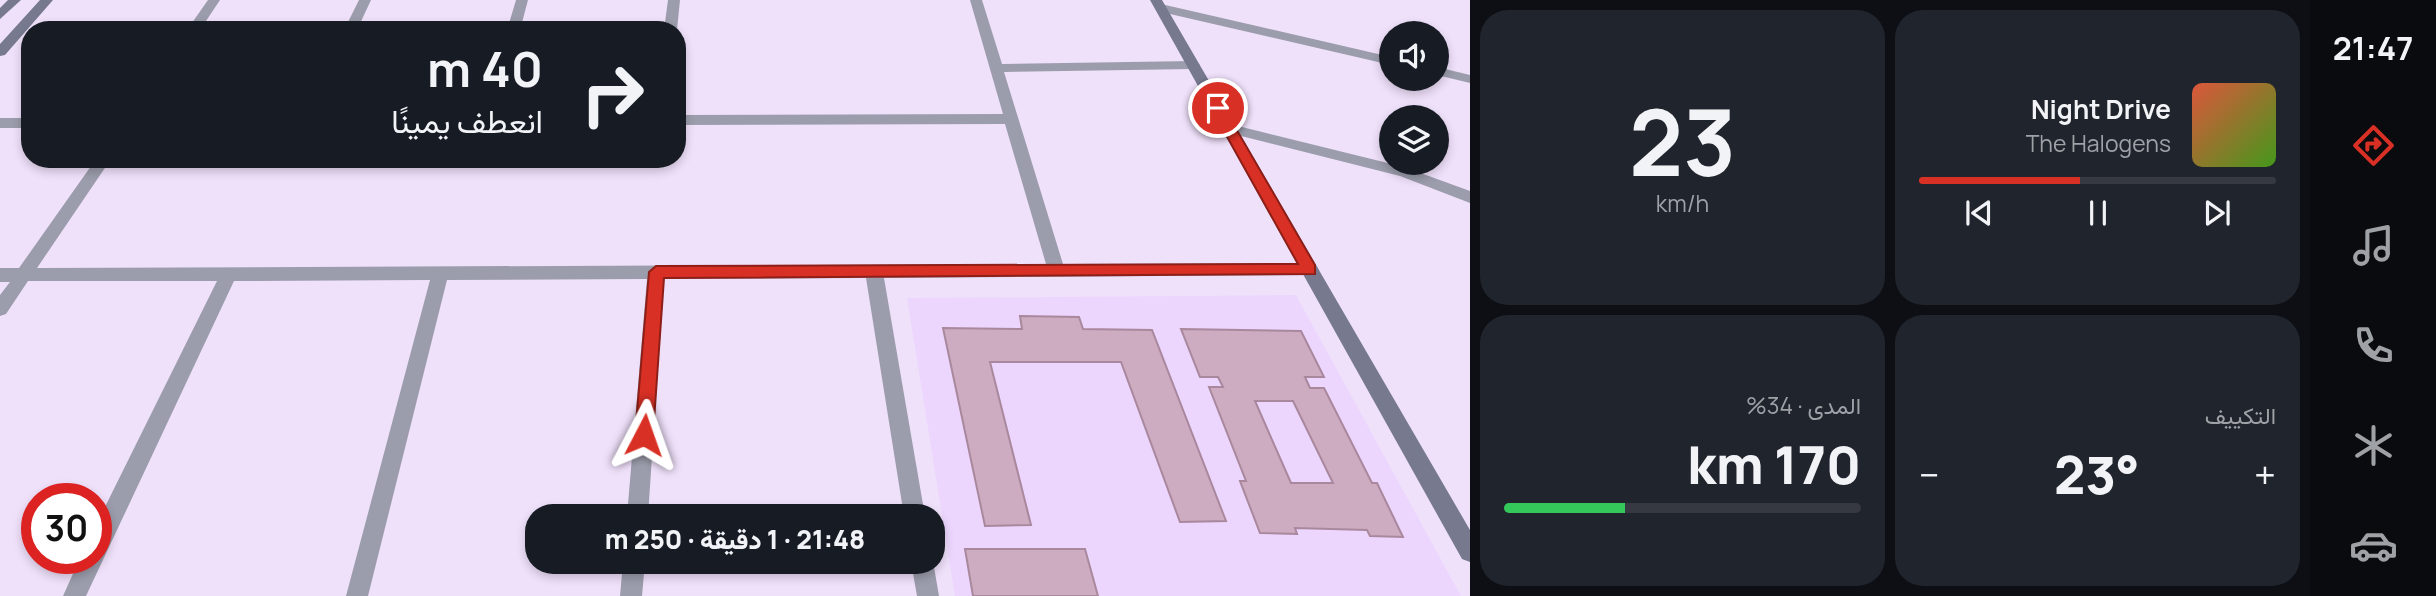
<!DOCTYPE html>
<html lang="ar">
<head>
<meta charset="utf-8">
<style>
	:root { --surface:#171b24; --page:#20242c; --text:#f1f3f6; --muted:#9ea1a6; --line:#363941; --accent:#d93025 }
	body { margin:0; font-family:Manrope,Vazirmatn,sans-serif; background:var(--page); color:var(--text); direction:rtl; height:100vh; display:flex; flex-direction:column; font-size:26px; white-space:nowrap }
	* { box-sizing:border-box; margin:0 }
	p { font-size:23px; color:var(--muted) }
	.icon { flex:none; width:38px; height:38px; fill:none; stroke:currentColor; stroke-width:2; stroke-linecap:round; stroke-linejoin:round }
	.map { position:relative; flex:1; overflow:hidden; direction:ltr }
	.side { display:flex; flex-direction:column; gap:10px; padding:10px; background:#0d0f14; width:840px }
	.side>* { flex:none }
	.guide { position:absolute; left:21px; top:21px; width:665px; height:147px; border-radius:28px; box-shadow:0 4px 10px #0003; direction:rtl; background:#171b24; color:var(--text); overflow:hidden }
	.fabs { position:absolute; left:1379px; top:21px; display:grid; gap:14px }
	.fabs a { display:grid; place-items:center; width:70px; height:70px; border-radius:50%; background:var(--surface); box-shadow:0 4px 10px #0003; font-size:35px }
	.speed { position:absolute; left:21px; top:483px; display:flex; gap:14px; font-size:35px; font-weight:700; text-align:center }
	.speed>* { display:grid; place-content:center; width:91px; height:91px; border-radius:50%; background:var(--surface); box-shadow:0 4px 10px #0003; line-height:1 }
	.speed .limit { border:10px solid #d22; background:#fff; color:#111 }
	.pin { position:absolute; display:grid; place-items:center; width:60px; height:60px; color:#fff; margin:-30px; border:4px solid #fff; border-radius:50%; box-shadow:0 2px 7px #0007 }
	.me { position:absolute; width:77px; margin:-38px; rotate:4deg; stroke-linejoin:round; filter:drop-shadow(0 0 5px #0008) }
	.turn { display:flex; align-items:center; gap:24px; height:147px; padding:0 28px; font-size:32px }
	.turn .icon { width:91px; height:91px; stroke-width:2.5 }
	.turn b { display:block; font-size:49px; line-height:60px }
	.big { font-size:52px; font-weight:800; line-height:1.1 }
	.side .widget { flex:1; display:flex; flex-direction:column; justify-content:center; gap:10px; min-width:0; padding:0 24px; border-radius:28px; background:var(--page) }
	.side .dial { align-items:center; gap:0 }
	.dial b { font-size:91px; line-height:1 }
	.song { display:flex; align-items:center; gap:21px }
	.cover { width:84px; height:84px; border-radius:10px; background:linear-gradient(135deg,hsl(10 70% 55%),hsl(100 70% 35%)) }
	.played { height:7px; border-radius:4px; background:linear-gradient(90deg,var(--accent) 45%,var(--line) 45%) }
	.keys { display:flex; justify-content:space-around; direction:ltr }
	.heat { display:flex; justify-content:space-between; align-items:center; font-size:38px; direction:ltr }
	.charge { height:10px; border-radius:5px; background:linear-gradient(90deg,#34c759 34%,var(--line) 0) }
	.side .tiles { flex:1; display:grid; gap:10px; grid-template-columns:repeat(2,1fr) }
	.trip { position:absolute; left:525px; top:504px; width:420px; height:70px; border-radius:28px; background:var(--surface); box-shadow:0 4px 10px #0003; font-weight:800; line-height:70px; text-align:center; direction:rtl }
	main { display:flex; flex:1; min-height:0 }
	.tabs { display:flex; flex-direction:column; width:126px; justify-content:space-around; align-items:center; background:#090b0e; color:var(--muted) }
	.tabs .icon { width:49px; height:49px }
	.tabs .on { color:var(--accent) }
	.tabs b { font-size:32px; color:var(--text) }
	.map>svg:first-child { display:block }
</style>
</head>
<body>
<main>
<nav class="tabs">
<b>21:47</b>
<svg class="icon on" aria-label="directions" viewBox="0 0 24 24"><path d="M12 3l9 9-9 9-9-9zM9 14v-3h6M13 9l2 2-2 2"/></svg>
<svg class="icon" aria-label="music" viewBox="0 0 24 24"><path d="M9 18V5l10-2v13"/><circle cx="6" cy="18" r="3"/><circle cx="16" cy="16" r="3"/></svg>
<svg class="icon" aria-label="phone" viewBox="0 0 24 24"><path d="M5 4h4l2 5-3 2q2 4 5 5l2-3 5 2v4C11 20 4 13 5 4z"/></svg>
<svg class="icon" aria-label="climate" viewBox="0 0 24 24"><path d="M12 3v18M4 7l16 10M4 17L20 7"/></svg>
<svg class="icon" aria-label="car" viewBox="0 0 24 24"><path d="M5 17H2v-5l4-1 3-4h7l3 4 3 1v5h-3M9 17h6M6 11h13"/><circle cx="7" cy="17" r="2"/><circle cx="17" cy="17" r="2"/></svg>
</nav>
<section class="side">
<div class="tiles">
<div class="widget">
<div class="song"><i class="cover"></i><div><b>Night Drive</b><p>The Halogens</p></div></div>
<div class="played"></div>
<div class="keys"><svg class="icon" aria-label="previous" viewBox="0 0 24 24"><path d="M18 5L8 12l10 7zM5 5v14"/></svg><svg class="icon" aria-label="pause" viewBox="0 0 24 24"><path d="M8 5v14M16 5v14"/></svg><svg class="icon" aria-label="next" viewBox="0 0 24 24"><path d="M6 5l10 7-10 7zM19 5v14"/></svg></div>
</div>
<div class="widget dial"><b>23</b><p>km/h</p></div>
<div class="widget"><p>التكييف</p>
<div class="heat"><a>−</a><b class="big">23°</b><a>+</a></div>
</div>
<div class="widget"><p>المدى · 34%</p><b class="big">170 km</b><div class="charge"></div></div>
</div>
</section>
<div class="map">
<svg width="1470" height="596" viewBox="0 0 1470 596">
	<rect width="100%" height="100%" fill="#f0e1fb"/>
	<path fill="#ecd6fd" d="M1296,295L1461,596H955L907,298Z"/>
	<path fill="#cdabc0" stroke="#a9889d" stroke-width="2" fill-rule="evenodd" d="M1020,316L1079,317L1083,329L1152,330L1226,521L1180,522L1121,362H990L1031,525L985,526L943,328L1022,329Z
		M1181,329L1301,331L1324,377H1305L1310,388H1324L1372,483H1377L1403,537L1370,536L1367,530L1295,528L1297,534L1260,533L1240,481H1246L1209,387H1223L1218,377H1200ZM1255,401H1293L1333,483H1291Z
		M965,549H1085L1098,596H973Z"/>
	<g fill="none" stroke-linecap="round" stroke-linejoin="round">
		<path fill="#9c9dac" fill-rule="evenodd" d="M208,0H220L200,30H187Z
			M359,0H371L357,30H344Z
			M516,0H528L520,30H507Z
			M668,0H680L677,30H664Z
			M970,0H982L1002,64L1193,61L1200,65L1193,69L1004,72L1063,264L1310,263L1316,265L1319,270L1316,275L884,278L925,516H904L866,278L664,279L648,516H627L647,279L447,280L368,596H346L430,280L234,281L86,596H63L80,558H96V525L217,281H28L6,314L0,316V295L10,282H0V268H19L96,159H111L37,268L1046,264L1005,124L677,125V115L1003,114Z
			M1161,4L1391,57V65L1157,11L1155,8Z
			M1437,67L1470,75V83L1437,75Z
			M0,118H30V128H0Z
			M1230,124L1404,167L1470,191V203L1400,176L1225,132L1223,129Z
			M623,562H645L642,596H620Z
			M911,562L933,561L939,596H917Z"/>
		<path fill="#77798f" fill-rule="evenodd" d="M8,0H21L0,19V8Z
			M40,0H53L5,55L0,56V44Z
			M1150,0H1162L1470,530V562L1462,559Z"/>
	</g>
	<path fill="#d93025" stroke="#8d1f18" stroke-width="2" d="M1213,105L1224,108L1315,265V274L664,278L653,435L650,441L644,443L637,441L635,435L649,272L656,266L1298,264L1211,108Z"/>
</svg>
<div class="fabs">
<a><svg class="icon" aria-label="sound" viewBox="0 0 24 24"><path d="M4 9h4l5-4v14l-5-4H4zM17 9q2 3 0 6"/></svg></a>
<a><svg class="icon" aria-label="layers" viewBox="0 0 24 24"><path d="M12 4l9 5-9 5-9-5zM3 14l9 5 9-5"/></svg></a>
</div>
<div class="speed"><div class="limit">30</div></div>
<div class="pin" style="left:1218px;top:108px;background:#d93025"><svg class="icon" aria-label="arrive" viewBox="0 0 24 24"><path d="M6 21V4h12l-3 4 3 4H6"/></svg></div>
<svg class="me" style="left:644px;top:435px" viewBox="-20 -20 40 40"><path d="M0-17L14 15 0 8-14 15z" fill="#d93025" stroke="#fff" stroke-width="4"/></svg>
<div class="trip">21:48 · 1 دقيقة · 250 m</div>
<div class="guide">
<div class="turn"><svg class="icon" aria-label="right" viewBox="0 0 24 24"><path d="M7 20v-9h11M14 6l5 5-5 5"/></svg><div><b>40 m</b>انعطف يمينًا</div></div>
</div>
</div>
</main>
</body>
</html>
